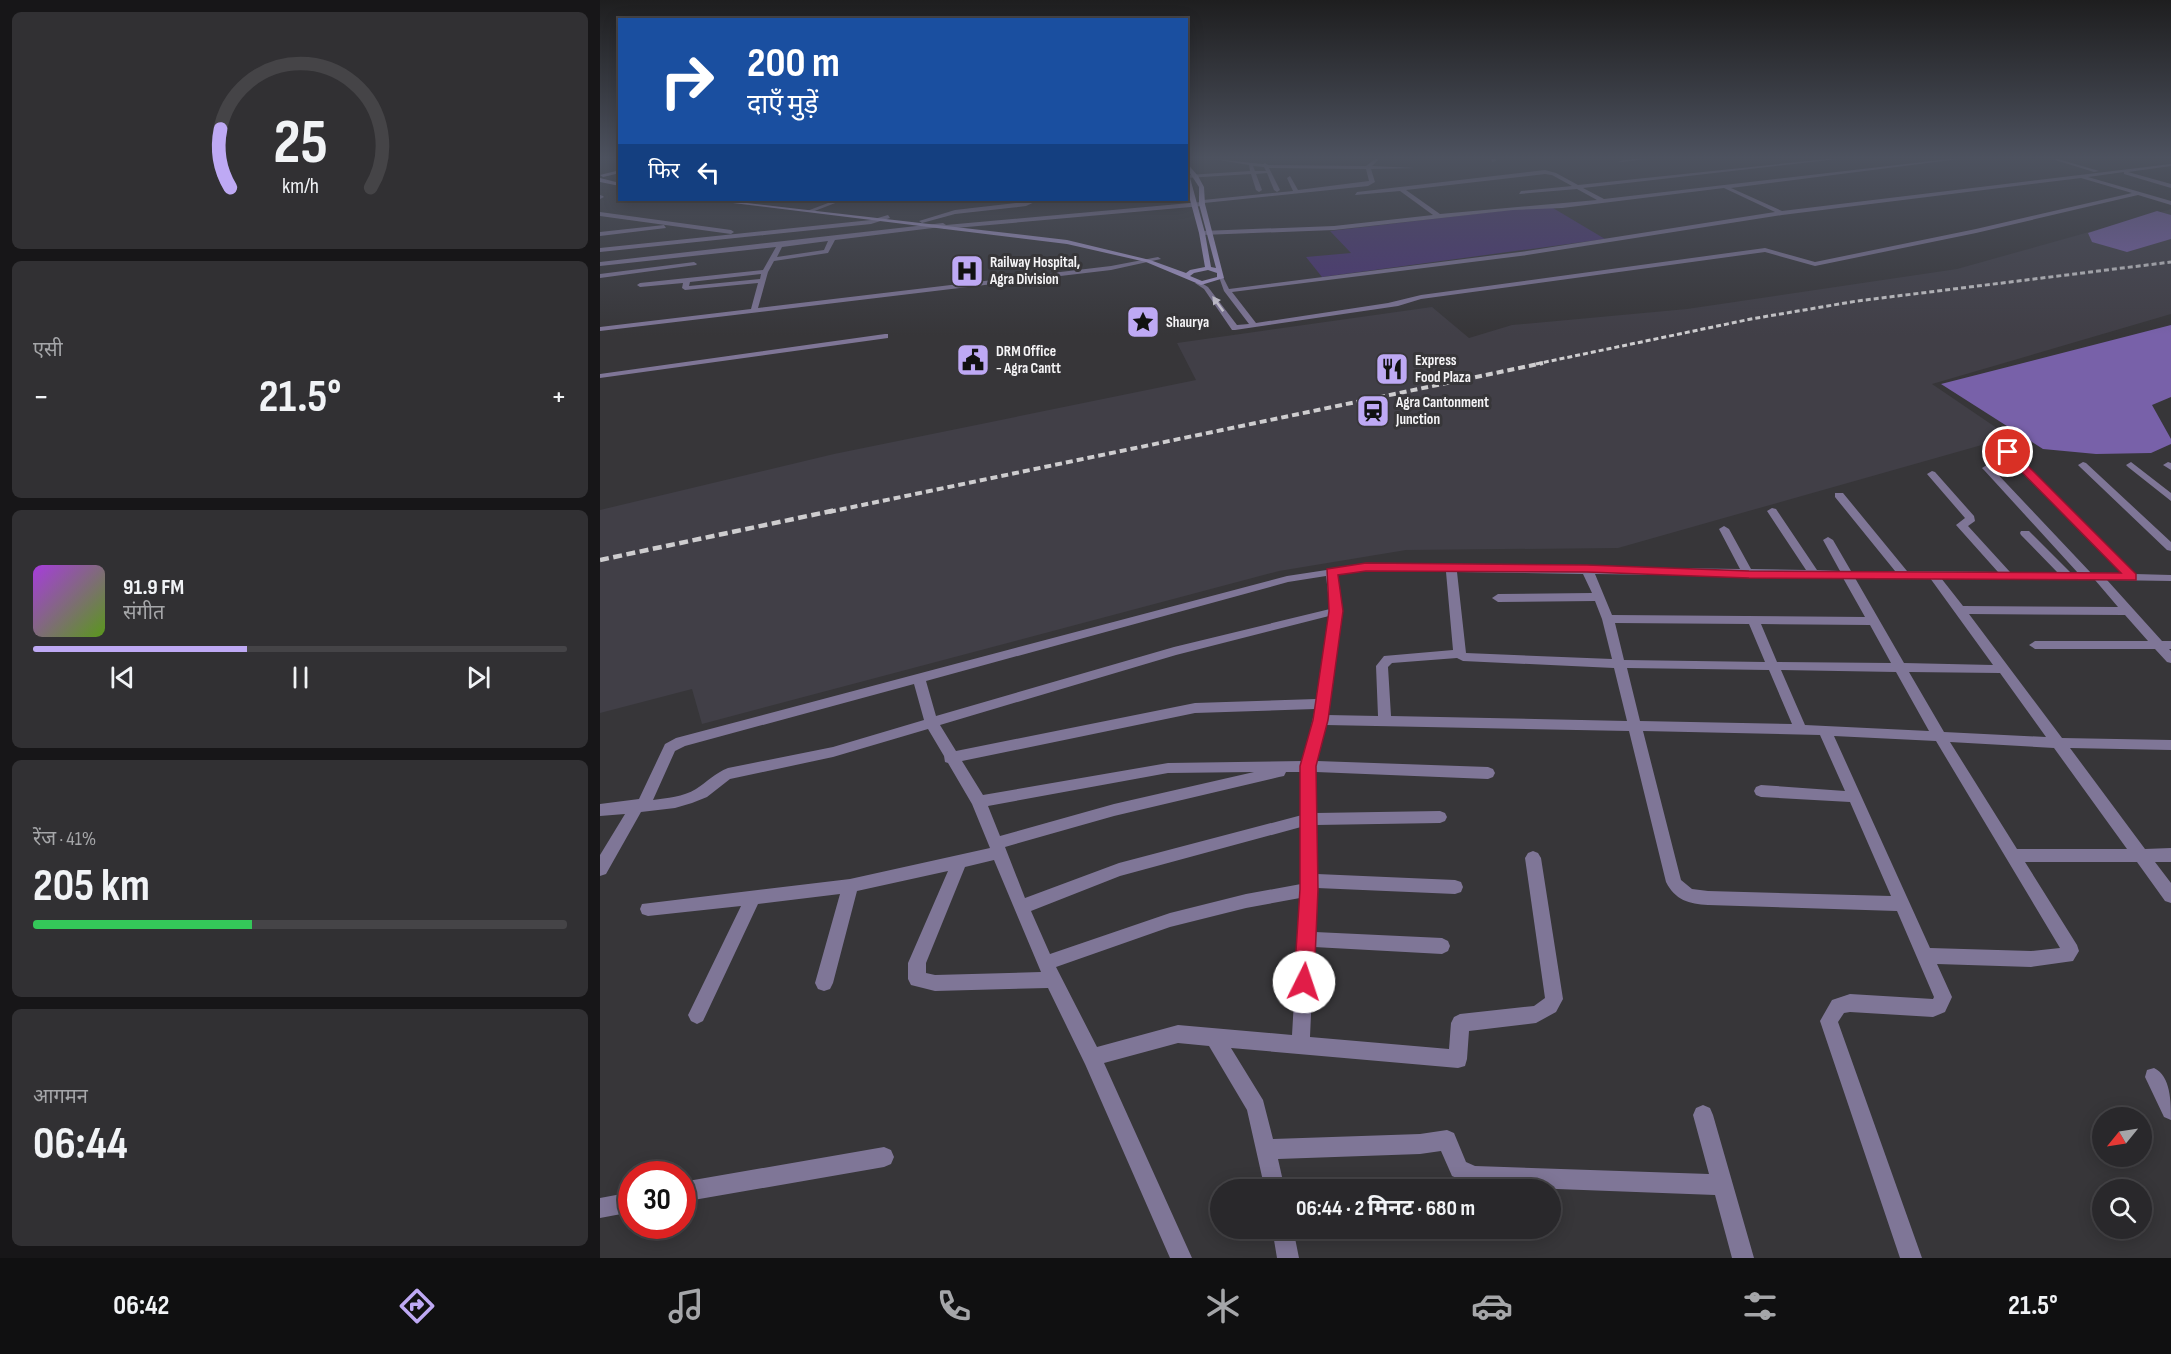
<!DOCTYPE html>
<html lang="hi">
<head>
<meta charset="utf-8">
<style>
	:root { --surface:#29282b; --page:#313033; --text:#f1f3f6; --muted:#a5a6a9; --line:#454447; --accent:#bea9f4 }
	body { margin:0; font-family:"Sofia Sans Condensed","Noto Sans Devanagari",sans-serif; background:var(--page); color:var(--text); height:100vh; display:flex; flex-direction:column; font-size:22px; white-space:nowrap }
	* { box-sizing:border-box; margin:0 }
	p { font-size:20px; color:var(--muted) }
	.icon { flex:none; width:33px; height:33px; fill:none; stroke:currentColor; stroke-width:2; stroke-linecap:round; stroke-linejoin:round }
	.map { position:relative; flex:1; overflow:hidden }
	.sheet { display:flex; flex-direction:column; gap:12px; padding:12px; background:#171618; width:600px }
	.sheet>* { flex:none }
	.hud { position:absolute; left:18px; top:18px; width:570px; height:183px; border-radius:0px; box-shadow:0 3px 15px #0003,0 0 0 2px var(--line); background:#1a4fa0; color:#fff; overflow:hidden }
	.needle { width:39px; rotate:240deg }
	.buttons { position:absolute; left:1492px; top:1107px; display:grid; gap:12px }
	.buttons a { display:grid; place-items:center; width:60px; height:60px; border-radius:50%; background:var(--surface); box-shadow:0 3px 15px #0003,0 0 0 2px var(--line); font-size:30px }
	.speed { position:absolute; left:18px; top:1161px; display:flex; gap:12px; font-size:30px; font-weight:700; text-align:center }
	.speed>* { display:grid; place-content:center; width:78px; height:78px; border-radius:50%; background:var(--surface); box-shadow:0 3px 15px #0003,0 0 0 2px var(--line); line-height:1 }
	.speed .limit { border:9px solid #d22; background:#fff; color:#111 }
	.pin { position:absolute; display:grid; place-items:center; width:51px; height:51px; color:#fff; margin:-26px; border:3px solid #fff; border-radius:50%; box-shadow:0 2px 6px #0007 }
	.me { position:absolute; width:66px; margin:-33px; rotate:4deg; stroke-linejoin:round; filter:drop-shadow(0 0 4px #0008) }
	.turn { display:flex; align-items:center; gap:21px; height:126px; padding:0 30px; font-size:27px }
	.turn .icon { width:78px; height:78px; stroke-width:2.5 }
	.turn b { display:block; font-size:42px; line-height:51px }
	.then { display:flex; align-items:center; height:57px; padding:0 30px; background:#0003; gap:12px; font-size:22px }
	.big { font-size:45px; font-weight:700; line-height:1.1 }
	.sheet .widget { flex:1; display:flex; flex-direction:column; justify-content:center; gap:9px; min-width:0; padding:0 21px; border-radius:9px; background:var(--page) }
	.sheet .dial { align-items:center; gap:0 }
	.dial svg { height:156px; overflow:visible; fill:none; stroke:var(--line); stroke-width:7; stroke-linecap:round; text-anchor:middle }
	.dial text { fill:var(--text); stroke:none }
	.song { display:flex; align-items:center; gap:18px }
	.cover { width:72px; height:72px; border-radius:9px; background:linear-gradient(135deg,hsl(280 70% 55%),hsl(90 70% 35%)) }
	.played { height:6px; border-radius:3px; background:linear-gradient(90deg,var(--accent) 40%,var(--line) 40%) }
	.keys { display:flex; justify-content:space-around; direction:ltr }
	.heat { display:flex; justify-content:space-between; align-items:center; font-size:33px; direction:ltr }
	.charge { height:9px; border-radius:4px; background:linear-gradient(90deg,#34c759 41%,var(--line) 0) }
	.trip { position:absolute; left:610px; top:1179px; width:351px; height:60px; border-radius:30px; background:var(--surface); box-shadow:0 3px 15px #0003,0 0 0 2px var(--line); font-weight:700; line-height:60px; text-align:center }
	.tabs { display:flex; height:96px; justify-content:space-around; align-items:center; background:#101011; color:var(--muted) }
	.tabs .icon { width:42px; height:42px }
	.tabs .current { color:var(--accent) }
	.tabs b { font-size:27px; color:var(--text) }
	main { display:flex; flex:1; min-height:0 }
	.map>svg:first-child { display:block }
</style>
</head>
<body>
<main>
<section class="sheet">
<div class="widget dial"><svg viewBox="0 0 100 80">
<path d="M14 69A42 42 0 1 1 86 69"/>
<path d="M14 69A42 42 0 0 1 9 39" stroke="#bea9f4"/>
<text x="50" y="56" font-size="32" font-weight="700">25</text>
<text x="50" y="72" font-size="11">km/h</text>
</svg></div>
<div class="widget"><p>एसी</p>
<div class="heat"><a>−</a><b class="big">21.5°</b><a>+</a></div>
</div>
<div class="widget">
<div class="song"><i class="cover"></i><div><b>91.9 FM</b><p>संगीत</p></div></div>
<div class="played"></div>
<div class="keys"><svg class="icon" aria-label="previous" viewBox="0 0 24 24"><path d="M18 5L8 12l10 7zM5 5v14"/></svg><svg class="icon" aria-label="pause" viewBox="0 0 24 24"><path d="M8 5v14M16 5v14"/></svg><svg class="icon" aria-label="next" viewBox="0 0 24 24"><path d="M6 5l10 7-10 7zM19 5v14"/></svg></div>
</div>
<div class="widget"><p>रेंज · 41%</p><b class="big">205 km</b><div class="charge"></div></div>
<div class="widget"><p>आगमन</p><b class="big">06:44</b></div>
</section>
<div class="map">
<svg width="1571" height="1258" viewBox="0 0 1571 1258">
	<rect width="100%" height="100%" fill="#373639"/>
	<path fill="#413f47" d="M1571,209V314L1332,384L1410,437L1018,548L806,550L679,571L102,724L92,689L0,713V510L234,454L596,380L577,343L832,307L869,338L912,325L1087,309L1357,269Z"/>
	<path fill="#4b3576" d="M935,207L953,208L1005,239L722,277L706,257L751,253L730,231Z"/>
	<path fill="#7861a9" d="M1557,211L1571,215V239L1527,252L1492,242L1488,233Z
		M1571,325V397L1552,405L1571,439V444L1551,453L1496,454L1443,449L1341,384Z"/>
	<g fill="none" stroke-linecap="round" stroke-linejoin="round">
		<path fill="#7f7697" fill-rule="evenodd" d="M613,159L663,164L665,163L668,165L766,166L775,159H779L772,166L815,168L771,169L775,182L768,186L604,203L602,206L344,229L341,227L235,240L228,253L174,261L168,272L158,308L511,266L558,257L561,259L511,270L0,331V327L151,309L158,283L85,290L82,288L83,283L40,287L37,285L40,283L163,270L176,247L0,266V262L343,223L346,225L601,202L603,200L693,191L687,178L690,176L698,190L769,181L766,169L669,168L680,190L677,192L674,190L667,173L656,174L662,190L659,192L656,190L651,174L586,178L588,175L650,171L649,165ZM653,166L664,167L666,171H655ZM228,241L224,250L177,257L182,247ZM161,274L160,279L89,286L90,282Z
			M891,159H895L896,161L892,162Z
			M1033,159H1047L1021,162L1019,161Z
			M1227,159H1238L983,188L1004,199L1349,159H1359L1131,188L1182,211L1571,164V166L1528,172L1571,184V188L1524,174V172L1488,177L1571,201V205L1538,195L1376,233L1215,266L1165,252L821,299L798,306L635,330H632L604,289L595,283L600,282L608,287L637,325L649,324L624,291L619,277H623L629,289L927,251L1175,212L1124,188L962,208L913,210L734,230L602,235L599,233L602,231L734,226L833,215L800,191L755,195L757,192L945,170L956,173L978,185ZM945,174L952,175L972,186L921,191L919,194L977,189L997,200L840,214L806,190ZM1481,178L1532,193L1376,229L1215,262L1165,248L821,295L788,303L656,323L632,292L927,255L1182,215Z
			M1452,159H1458L1499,171L1494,172Z
			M0,195L3,196L4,197L0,199Z
			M236,200H243L212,212L207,211Z
			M432,200H439L426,206L355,214L322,223L319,221L355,210L425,202Z
			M0,212L131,230L134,232L131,234L0,216Z
			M288,215L290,218L271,224L0,252V248L271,220Z
			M64,225L66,228L0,236V232Z
			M94,262L97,264L96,265L0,278V274Z
			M285,334H288V338L0,378V374Z
			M1408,449L1411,450L1535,574L1571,575V581L1507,580L1562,641H1571V649H1569L1571,651V663L1567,662L1555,649H1435L1429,645L1435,641H1548L1525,615L1369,614L1462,738L1571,740V750L1470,748L1545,849L1571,848V862H1555L1571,883V903L1565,901L1537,862H1425L1477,945L1479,951L1473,961L1431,967L1337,964L1352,997L1345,1012L1333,1017L1250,1012L1244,1013L1238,1022L1322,1258H1300L1220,1021L1232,1000L1250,994L1333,999L1334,997L1297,911L1108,905C1089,904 1075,900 1066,882L1029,731L726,725L717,761L888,767L893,769L895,773L893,777L888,779L716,772V813L840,811L845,813L847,817L845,821L840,823L716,825L717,874L855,880L861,882L863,887L861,892L855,894L717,888L715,932L842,938L848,941L850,946L848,951L842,954L714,947L710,1037L849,1049L851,1023L854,1017L860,1014L934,1006L945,998L925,858L928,853L933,851L938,853L941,858L963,999L956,1012L936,1023L869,1031L867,1059L865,1066L858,1068L631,1048L663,1100L673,1139L820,1134L847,1130L854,1133L866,1162L875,1166L1109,1174L1093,1115L1096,1108L1103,1105L1110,1108L1113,1115L1154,1258H1132L1115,1195L875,1186L852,1176L841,1151L820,1154L678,1159L685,1190H665L647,1110L609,1046L578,1043L504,1063L592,1258H570L485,1064L448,988L335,991L311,985L308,979V963L348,871L257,891L233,983L230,989L224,991L218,989L215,983L240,894L158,904L103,1021L97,1024L91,1021L88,1015L91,1009L141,906L48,916L42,914L40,909L42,904L250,879L390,848L372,804L348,763L345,762L344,756L328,729L233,757L130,779L107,797L92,803L75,808L41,812L6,874L0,876V855L25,814L0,816V804L39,799L65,744L76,738L687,576L766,564L1140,569L1119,529L1124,526L1129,529L1151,569L1206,570L1167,511L1172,508L1176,509L1217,570L1240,571L1223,540L1228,537L1233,540L1251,571H1295L1235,497V493H1243L1307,571L1398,572L1356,525L1365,518L1327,474L1332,471L1335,472L1374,516L1375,521L1368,526L1410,572L1458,573L1421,535L1420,533L1421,531H1429L1471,573H1478L1384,470L1382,468L1387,465L1390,466L1491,573L1522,574L1405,454V450ZM766,570L846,572L853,650L784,656L776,666L778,716L727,715L742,611L737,575ZM857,572L983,574L992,593L898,594L892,598L898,602L995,601L1002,619L1012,659L866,653ZM995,574L1144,576L1149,578L1154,576L1243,578L1265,617L1012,615ZM726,576L730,609L574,647L336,716L326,681L688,582ZM1255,578H1330L1393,665L1304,663ZM1341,578L1495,580L1518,607L1363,606ZM729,616L716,699L595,703L356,751L340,725L576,655ZM1015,623L1149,624L1165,662L1024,660ZM1161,624L1270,625L1291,663L1177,662ZM857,658L863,661L1014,668L1027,721L791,716L788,667L792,663ZM1027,668L1169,670L1192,724L1040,721ZM1181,670L1296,672L1329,731L1205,725ZM1309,672L1400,673L1446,737L1344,732ZM314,684L324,720L233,747L128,768C115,773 107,782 96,789C83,797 67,798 53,800L75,751L85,746ZM715,709L703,761L568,763L383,795L362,761L595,713ZM1043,731L1220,735L1245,791L1161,785L1156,787L1154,791L1156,795L1161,797L1250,802L1291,896L1108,891L1092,889L1081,880ZM1234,736L1336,741L1460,948L1431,951L1330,948ZM1350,742L1454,748L1527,849H1417ZM654,772L514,804L400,836L388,806L568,773ZM686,772H702V815L519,863L425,898L405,847L514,816L679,777L684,776ZM701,827V884L646,894L570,913L450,954L431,911L520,876ZM394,860L441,972L335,975L326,973V963L365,867ZM700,898L692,1035L578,1025L497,1047L456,967L570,927L646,908Z
			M1483,462L1486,463L1571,542V551L1567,550L1480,467L1478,465Z
			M1531,462L1571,493V501L1528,467L1526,465Z
			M1568,462L1571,463V470L1563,465Z
			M1554,1068C1571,1076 1571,1102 1571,1120L1564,1117L1545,1077L1547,1070Z
			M284,1147L291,1150L294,1157L291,1164L284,1167L82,1202V1182Z
			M32,1192V1212L0,1218V1198Z
			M672,1228H693L699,1258H677Z"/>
		<path fill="#a89acd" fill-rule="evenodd" d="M586,162L598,176L604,187L605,204L624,278L601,285L546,262L467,244L108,200H121L467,240L550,260L586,273L590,270L605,267L599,233L586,185V173L589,174L605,233L611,267L616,268L599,204V187L586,167ZM608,270L617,273V277L602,281L590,276L594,273Z
			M20,170V173L3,177L0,175Z
			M0,178L20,183V186L0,182Z"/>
		<path stroke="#cecdcf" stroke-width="3" stroke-dasharray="5 3" stroke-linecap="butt" d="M936,364L1151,319L1257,301L1571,262"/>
		<path stroke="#cecdcf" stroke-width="4" stroke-dasharray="7 4" stroke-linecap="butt" d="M229,512L943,363"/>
		<path stroke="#cecdcf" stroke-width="4.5" stroke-dasharray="9 4.5" stroke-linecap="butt" d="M0,560L236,510"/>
	</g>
	<defs><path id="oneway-solid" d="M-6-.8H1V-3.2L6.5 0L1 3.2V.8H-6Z" transform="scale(1.5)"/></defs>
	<use fill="#d2ceda" href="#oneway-solid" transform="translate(618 304) rotate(-126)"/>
	<linearGradient id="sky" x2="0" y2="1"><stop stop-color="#1e1e1f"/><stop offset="0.47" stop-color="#4d525f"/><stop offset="1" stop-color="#4d525f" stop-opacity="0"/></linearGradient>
	<rect width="1571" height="335" fill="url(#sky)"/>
	<path fill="#e11d48" stroke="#92132f" stroke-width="1.5" d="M1404,450H1412L1536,574V580L1149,578L987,572L766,571L738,575L743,611L728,720L716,766L718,889L714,982L711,989L704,991L697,989L694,982L700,889V766L713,720L729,611L727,569L766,563L987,565L1149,571L1521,573L1404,454Z"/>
	<defs>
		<symbol id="hospital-square" viewBox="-11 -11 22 22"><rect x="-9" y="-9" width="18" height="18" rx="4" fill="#bea9f4" stroke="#373639"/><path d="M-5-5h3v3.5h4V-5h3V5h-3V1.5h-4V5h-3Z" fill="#111"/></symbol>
		<symbol id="sight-square" viewBox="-11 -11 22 22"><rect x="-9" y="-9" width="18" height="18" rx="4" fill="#bea9f4" stroke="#373639"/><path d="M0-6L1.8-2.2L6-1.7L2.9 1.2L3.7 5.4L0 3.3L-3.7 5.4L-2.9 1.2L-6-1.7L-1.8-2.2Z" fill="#111"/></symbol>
		<symbol id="civic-square" viewBox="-11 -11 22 22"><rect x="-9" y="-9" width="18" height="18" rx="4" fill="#bea9f4" stroke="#373639"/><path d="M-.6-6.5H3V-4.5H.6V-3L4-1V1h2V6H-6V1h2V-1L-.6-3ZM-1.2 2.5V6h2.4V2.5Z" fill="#111"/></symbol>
		<symbol id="restaurant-square" viewBox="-11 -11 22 22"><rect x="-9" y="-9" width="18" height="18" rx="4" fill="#bea9f4" stroke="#373639"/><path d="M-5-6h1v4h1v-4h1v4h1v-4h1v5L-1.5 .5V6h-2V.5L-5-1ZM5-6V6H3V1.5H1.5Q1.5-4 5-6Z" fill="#111"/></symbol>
		<symbol id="station-square" viewBox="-11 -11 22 22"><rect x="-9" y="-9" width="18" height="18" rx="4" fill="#bea9f4" stroke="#373639"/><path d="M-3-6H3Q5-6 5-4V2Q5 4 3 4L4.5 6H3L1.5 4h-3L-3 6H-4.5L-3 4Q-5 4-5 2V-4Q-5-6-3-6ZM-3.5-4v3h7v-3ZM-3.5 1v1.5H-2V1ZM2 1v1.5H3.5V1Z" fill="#111"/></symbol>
	</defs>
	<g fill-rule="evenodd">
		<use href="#hospital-square" x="348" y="252" width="38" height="38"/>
		<use href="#sight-square" x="524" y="303" width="38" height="38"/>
		<use href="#civic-square" x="354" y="341" width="38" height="38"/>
		<use href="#restaurant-square" x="773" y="350" width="38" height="38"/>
		<use href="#station-square" x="754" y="392" width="38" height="38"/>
	</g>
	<g text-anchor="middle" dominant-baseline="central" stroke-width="6" stroke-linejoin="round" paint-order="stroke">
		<g font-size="15" font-weight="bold" fill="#f5f4f6" stroke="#373639" text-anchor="start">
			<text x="390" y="262">Railway Hospital,<tspan x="390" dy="17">Agra Division</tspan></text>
			<text x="566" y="322">Shaurya</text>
			<text x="396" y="351">DRM Office<tspan x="396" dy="17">- Agra Cantt</tspan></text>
			<text x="815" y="360">Express<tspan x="815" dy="17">Food Plaza</tspan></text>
			<text x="796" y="402">Agra Cantonment<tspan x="796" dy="17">Junction</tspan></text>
		</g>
	</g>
</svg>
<div class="buttons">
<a><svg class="needle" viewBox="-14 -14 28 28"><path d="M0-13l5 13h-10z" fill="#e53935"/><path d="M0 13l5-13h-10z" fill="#a5a6a9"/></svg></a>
<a><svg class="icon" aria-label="search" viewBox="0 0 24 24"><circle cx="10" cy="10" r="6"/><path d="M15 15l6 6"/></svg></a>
</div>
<div class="speed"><div class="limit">30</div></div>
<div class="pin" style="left:1408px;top:452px;background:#d93025"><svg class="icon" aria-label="arrive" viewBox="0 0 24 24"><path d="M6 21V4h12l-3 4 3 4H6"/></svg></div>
<svg class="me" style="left:704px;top:982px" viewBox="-20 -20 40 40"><circle r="19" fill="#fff"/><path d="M0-13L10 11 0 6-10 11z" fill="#e11d48"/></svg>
<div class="trip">06:44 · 2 मिनट · 680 m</div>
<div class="hud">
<div class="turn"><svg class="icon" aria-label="right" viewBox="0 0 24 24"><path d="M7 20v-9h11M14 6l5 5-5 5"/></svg><div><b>200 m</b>दाएँ मुड़ें</div></div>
<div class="then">फिर<svg class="icon" aria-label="left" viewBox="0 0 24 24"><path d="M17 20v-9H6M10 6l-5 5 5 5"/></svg></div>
</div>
</div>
</main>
<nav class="tabs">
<b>06:42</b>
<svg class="icon current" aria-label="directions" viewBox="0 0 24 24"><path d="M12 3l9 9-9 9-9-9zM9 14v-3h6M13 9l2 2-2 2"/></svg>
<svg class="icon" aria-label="music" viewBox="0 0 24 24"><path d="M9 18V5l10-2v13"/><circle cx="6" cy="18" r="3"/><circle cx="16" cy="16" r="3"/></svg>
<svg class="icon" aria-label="phone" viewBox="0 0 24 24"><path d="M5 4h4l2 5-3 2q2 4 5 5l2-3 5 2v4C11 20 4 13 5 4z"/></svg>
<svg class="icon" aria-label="climate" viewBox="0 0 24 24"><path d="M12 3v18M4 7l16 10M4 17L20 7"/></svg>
<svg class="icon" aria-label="car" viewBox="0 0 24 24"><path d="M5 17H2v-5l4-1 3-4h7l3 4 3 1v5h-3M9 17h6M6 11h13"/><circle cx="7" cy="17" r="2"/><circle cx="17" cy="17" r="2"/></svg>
<svg class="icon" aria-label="filters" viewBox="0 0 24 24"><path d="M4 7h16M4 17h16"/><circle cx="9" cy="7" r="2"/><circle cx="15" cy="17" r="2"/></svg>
<b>21.5°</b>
</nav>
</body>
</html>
